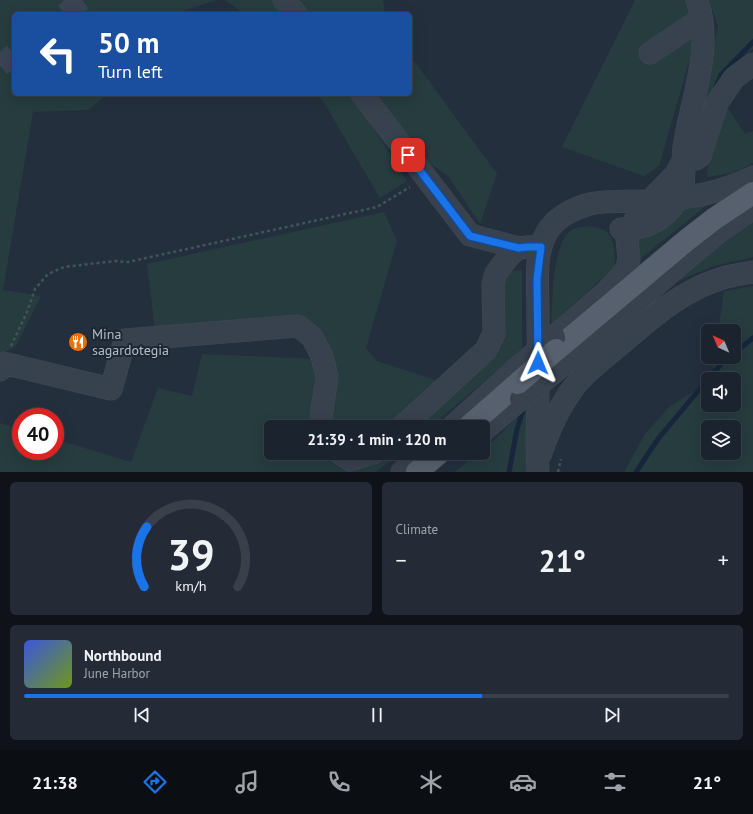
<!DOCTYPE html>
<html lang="en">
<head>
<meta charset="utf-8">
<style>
	:root { --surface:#1b232e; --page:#242b36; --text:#f1f3f6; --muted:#a0a4aa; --line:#39404a; --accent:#1a73e8 }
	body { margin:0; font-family:"PT Sans",sans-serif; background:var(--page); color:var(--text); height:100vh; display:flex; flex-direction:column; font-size:15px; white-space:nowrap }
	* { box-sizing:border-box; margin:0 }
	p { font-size:13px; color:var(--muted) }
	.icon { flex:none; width:22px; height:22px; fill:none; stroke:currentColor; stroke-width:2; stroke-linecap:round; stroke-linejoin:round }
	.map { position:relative; height:472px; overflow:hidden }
	.sheet { display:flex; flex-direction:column; gap:10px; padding:10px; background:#0f1319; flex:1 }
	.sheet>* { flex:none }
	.banner { position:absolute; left:12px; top:12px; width:400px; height:84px; border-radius:6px; box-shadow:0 4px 16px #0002,0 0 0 1px var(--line); background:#1a4fa0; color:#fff; overflow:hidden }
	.needle { width:26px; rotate:316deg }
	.controls { position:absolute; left:701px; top:324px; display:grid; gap:8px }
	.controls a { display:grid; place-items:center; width:40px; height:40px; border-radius:6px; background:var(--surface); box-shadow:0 4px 16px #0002,0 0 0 1px var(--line); font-size:20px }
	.speed { position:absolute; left:12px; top:408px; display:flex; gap:8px; font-size:20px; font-weight:700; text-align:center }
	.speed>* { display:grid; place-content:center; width:52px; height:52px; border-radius:50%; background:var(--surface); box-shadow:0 4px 16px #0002,0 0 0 1px var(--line); line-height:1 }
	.speed .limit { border:6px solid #d22; background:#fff; color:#111 }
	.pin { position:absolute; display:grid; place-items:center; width:34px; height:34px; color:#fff; margin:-17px; border-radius:8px; box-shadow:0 2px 6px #0006 }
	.me { position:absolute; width:44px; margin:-22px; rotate:1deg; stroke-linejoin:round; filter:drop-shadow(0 0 3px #0008) }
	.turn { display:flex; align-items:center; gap:14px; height:84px; padding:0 20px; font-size:18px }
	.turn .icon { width:52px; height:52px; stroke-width:2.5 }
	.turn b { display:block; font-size:28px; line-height:34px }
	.big { font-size:30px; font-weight:700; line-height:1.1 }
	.sheet .card { flex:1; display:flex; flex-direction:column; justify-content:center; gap:6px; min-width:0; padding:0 14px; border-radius:6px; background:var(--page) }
	.sheet .dial { align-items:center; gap:0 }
	.dial svg { height:104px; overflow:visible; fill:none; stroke:var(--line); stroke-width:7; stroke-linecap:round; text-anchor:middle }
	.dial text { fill:var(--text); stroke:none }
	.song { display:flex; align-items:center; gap:12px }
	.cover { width:48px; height:48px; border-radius:6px; background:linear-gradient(135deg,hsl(230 70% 55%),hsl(80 70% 35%)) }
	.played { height:4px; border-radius:2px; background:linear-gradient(90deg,var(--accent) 65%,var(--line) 65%) }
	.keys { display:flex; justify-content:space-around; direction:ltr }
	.heat { display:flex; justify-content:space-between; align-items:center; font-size:22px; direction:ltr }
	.sheet .tiles { flex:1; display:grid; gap:10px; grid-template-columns:1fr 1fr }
	.card:last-child { grid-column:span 2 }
	.trip { position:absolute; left:264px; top:420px; width:226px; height:40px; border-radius:6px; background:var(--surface); box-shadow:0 4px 16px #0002,0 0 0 1px var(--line); font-weight:700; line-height:40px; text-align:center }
	.dock { display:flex; height:64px; justify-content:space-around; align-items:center; background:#0b0e12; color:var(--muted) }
	.dock .icon { width:28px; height:28px }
	.dock .active { color:var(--accent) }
	.dock b { font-size:18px; color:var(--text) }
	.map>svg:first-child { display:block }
</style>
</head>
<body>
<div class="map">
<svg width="753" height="472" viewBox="0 0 753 472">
	<rect width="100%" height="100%" fill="#242f3e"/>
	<path fill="#263c3f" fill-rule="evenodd" d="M0,0H216L175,14H14V94H107L89,110L33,112L3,290L41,296L16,346L0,355Z
		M225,0H274L285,14H245Z
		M291,0H383L385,14H303Z
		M635,0H691L697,34L659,166L644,176L562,147Z
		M709,0H753V49L728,66L692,141L718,27Z
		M410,55L497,174L480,224L448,176L421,157L370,94H410Z
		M317,94H352L407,181L380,198L327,108Z
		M727,107L745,134L753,131V163L733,173L707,177L709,148Z
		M711,202L640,259L636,237L681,206Z
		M384,212L397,241L366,348L377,361L442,382L391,427H330L317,331L155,330L147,264Z
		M753,219V257L711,267L678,281L717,246Z
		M588,226C593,227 600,228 604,230C616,237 615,256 615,267L551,325C553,301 551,242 573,229C577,227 584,227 588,226Z
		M522,270V350L430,427H413L494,354L502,283L508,272Z
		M753,286V472H624L645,434L670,406L708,383V405H734V379H712L715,357H734V331H718L724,291ZM708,427H734V453H708Z
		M202,354L317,359L314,427H271V453H318L319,455L345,471L374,459L382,453H399L376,472H0V423L21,429V451H55V439L131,462L158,388L192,396Z
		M526,410L527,472H454L479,453H483V450Z"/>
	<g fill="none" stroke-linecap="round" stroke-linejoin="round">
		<path stroke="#17263c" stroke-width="5" d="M716,87L721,75L753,42
			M734,353L753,338
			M708,379L722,363L729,357
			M509,472L517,429L524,407
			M636,472L658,439L708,379"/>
		<path stroke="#3a4453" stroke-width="22" stroke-dasharray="22 11" stroke-linecap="butt" d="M65,14L82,0
			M0,66L14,54"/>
		<defs>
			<path id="minor" d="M284,0L296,14
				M650,53L701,19
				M362,94L470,235L519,248L527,247H541
				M683,161L696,159L700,156L717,103L734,78L753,64
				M621,229C644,230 665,220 677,200C688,183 682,165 684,147C691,99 714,48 697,0
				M554,337L605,293L616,282L626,270L629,259L627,239L630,229L641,210L676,174L683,161
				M559,368L691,255L720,231L753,208
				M0,370L3,363L111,389L125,340L298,326L312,337L322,356L327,377L321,417L322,427
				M402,427L486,350L494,333L493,284L496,273L510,255L519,248
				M452,427L516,369
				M483,431L521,399
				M339,453L350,460L373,453
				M541,453C549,429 559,407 574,387C585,372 602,360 616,348C648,321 680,291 720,279C731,275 742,274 753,272
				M402,472L423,453
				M538,472C536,444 538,416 538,387C539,362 538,337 538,311C538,287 534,256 546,234C554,218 574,208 590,204C608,200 629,202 647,201C684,199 720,194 753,177"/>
			<path id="major" d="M556,350L687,240L714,219L753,193
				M468,427L518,383
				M417,472L439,453"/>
		</defs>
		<use href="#minor" stroke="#414a57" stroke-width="23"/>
		<use href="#major" stroke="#414a57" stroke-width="23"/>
		<path stroke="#3f5557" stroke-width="2.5" stroke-dasharray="3 3" stroke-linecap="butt" d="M11,346L27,312L35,289L48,274L64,267L115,261L128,262L377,207L410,187
			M558,472L561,459"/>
		<use href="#minor" stroke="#38414e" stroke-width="22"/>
		<use href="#major" stroke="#56606e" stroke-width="22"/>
		<defs>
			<path id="minor-bridge" d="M516,369L554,337
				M521,399L559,368"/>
			<path id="major-bridge" d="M518,383L556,350"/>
		</defs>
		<use href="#minor-bridge" stroke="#414a57" stroke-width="23" stroke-linecap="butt"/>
		<use href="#major-bridge" stroke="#414a57" stroke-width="23" stroke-linecap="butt"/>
		<use href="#minor-bridge" stroke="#38414e" stroke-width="22"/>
		<use href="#major-bridge" stroke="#56606e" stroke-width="22"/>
	</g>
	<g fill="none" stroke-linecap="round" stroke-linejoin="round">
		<defs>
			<path id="route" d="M408,155L470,236L519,248L527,247H541L537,279L538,363"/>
		</defs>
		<use href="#route" stroke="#114b97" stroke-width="10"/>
		<use href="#route" stroke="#1a73e8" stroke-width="7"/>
	</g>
	<defs>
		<symbol id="restaurant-disc" viewBox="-11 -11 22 22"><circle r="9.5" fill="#e8710a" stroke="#1d2633"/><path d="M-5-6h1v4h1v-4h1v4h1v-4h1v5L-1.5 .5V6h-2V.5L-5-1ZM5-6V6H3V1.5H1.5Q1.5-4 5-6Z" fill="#fff"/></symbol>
	</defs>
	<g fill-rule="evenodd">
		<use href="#restaurant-disc" x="67" y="331" width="22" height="22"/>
	</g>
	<g text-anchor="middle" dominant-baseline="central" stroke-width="4" stroke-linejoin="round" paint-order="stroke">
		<g font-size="14" fill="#b4bcc9" stroke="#1d2633" text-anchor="start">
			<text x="92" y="334">Mina<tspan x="92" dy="16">sagardotegia</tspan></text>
		</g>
	</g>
</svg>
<div class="controls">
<a><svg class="needle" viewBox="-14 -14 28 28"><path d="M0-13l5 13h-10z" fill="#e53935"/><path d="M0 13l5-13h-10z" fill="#a0a4aa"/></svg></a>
<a><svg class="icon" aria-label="sound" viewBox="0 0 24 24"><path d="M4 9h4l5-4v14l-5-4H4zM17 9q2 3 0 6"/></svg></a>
<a><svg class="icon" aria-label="layers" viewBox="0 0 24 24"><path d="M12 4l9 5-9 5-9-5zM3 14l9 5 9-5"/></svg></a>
</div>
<div class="speed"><div class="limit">40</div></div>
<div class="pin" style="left:408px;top:155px;background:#d93025"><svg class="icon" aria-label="arrive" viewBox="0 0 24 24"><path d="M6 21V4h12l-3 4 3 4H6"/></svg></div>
<svg class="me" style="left:538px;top:363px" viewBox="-20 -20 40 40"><path d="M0-17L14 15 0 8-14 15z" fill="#1a73e8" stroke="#fff" stroke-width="4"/></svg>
<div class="trip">21:39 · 1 min · 120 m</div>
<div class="banner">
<div class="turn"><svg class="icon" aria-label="left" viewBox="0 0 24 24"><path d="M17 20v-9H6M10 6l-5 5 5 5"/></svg><div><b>50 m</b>Turn left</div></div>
</div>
</div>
<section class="sheet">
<div class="tiles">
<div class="card dial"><svg viewBox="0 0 100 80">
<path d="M14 69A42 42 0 1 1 86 69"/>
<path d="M14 69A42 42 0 0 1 16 23" stroke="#1a73e8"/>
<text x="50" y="56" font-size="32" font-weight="700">39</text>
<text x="50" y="72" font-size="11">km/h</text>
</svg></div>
<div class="card"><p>Climate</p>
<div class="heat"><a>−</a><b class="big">21°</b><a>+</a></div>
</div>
<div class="card">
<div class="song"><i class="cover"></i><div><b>Northbound</b><p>June Harbor</p></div></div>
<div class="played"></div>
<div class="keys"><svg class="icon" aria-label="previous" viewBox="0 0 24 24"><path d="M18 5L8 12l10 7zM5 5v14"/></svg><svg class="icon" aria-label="pause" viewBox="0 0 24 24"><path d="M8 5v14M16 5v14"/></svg><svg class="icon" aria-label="next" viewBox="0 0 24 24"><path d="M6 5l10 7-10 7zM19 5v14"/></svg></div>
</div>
</div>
</section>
<nav class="dock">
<b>21:38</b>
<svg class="icon active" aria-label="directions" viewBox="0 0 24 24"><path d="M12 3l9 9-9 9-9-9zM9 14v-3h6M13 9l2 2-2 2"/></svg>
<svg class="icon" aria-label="music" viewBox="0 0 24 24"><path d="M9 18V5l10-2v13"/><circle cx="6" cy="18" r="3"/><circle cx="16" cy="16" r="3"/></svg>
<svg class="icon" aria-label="phone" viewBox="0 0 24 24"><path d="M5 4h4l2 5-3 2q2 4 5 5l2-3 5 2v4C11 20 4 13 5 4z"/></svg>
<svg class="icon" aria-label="climate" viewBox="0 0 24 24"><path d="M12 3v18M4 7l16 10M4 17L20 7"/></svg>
<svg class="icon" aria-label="car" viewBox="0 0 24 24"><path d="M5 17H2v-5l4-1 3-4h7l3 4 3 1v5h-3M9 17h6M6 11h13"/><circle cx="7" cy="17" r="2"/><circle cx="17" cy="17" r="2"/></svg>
<svg class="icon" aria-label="filters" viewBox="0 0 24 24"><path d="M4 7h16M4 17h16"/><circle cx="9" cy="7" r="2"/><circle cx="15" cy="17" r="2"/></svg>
<b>21°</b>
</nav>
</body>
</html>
